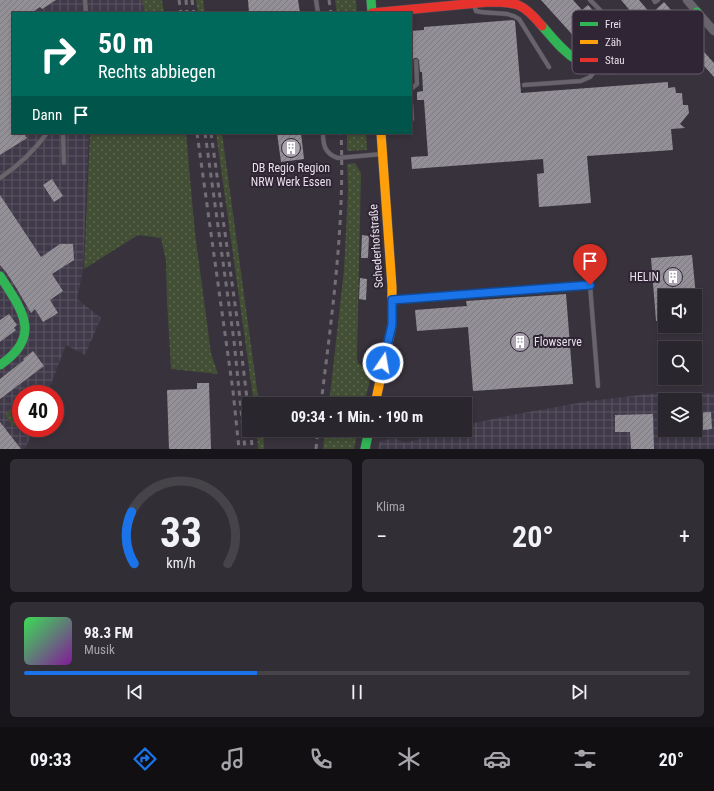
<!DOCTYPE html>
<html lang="de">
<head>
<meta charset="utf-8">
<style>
	:root { --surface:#2a262d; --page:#322e35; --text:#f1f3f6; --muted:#a5a5aa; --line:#464349; --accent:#1a73e8 }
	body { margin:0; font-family:"Roboto Condensed",sans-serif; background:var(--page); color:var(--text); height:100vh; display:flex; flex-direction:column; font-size:15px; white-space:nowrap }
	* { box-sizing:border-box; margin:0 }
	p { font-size:13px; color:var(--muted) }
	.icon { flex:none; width:22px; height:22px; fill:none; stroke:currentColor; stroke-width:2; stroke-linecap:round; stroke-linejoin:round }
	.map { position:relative; height:449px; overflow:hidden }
	.sheet { display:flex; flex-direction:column; gap:10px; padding:10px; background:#171519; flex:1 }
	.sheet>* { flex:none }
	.guide { position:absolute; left:12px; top:12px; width:400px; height:122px; border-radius:0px; box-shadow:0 2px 6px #0003,0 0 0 1px var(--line); background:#00695c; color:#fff; overflow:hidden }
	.buttons { position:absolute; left:658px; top:289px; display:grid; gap:8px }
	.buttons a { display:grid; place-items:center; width:44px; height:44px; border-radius:0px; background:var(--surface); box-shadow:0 2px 6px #0003,0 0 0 1px var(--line); font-size:20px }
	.speed { position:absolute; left:12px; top:385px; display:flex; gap:8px; font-size:20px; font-weight:700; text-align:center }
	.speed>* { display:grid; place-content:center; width:52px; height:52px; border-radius:50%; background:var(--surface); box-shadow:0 2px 6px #0003,0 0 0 1px var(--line); line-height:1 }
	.speed .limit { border:6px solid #d22; background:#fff; color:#111 }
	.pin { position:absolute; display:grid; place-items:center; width:34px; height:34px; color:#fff; margin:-41px -17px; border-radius:50% 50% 50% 0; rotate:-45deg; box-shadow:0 0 4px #0007 }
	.pin .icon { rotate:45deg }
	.me { position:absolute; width:44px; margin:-22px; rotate:12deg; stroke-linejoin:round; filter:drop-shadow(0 0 3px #0008) }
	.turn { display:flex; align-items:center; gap:14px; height:84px; padding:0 20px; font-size:18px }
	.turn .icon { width:52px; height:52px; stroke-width:2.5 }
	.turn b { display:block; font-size:28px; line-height:34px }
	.then { display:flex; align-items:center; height:38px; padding:0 20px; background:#0003; gap:8px; font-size:15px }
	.big { font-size:30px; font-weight:700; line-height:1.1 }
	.sheet .tile { flex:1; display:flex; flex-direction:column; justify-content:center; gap:6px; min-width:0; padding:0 14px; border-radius:6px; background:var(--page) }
	.sheet .dial { align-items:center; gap:0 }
	.dial svg { height:104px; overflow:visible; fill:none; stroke:var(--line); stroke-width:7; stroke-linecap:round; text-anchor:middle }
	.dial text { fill:var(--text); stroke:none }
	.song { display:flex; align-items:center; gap:12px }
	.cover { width:48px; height:48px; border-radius:6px; background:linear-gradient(135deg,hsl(130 70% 55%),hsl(290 70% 35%)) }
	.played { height:4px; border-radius:2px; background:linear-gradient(90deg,var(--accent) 35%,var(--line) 35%) }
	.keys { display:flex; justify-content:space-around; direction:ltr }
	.heat { display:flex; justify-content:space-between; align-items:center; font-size:22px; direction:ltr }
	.sheet .tiles { flex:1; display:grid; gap:10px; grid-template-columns:1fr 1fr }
	.tile:last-child { grid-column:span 2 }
	.trip { position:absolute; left:242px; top:397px; width:230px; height:40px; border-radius:0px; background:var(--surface); box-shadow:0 2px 6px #0003,0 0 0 1px var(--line); font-weight:700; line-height:40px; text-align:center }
	.tab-bar { display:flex; height:64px; justify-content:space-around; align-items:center; background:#110f12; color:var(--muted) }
	.tab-bar .icon { width:28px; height:28px }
	.tab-bar .active { color:var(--accent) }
	.tab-bar b { font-size:18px; color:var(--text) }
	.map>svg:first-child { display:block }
</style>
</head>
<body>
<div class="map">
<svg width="714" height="449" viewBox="0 0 714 449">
	<defs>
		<pattern id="industrial-grid" width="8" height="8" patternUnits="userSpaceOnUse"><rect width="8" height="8" fill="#403949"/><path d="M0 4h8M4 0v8" fill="none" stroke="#5c5563"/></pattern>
		<pattern id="grass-dots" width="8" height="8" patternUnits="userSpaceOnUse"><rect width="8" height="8" fill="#424f35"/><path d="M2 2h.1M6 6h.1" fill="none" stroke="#5d6852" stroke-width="1.8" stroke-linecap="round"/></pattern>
		<pattern id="building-hatch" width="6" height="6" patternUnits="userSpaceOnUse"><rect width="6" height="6" fill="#949097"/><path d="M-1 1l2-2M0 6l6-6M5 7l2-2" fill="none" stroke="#7c797f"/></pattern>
	</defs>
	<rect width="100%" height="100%" fill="#38323c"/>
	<path fill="url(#industrial-grid)" fill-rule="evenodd" d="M0,0H142L145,13H13V133H89L83,270L77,299L101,318L85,355L66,345L47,394H21V428H34L25,449H0Z
		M658,393L665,397L714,393V449H378L380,441L395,438L405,443L448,430H465V425L517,414L590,401ZM665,400H695V430H665Z"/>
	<path fill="url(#grass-dots)" d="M142,0H162L164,13H145Z
		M196,0H203L205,13H198Z
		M335,0H356L357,13H337Z
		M90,133H186L195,233L211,353L218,374L171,369L167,301L166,261L161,238L138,235L84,269Z
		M216,133H222L259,404H254Z
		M347,133H366L367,150L347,151Z
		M355,163L361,173L357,357L358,363L372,372L364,404H329L344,270L348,189L347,164Z
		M12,409H17L21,413L15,426H13L6,417V413Z
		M257,430H263L264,449H258Z
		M325,430H358L354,449H323Z"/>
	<path fill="url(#building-hatch)" d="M0,0H56L42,9L40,7L31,13H13V133H24L27,138L0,155Z
		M248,0H298L300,13H249Z
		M541,0H573L582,10L588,5L609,28L607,33L604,39L588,52Z
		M621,0H639L651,14L664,2L672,11L666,16L665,15L640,37L642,39L621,57L609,44L610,42L614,35L618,39L639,21Z
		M513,20L515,21L521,93L668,82V88L675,87L676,93H682L683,105H688L689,113L680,124L685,128L671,129L673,150L587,156L591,203L539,207L537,174L544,173L543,159L412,169L411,157L428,156L424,100H417V92L423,91L422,72H420L419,60L417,58H414L413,60V72H411V31L424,30V27Z
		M696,43L714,63V77L689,49Z
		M277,133H301L304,159L281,162Z
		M52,179L63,196L54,202L43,185Z
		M0,195L41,257L60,244H73L74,260L52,274L63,291L50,300L58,313L43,322L35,309L31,313L17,289L6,272L0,265Z
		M362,235L369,236L368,258H361Z
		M692,255L696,296H665V321H656L651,258Z
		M360,278L367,279L366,300L359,299Z
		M566,294L573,384L473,391L468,327L417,331L415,310L467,306L466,301Z
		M9,314L17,325L14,328L16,330L0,342V320Z
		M33,351L44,366L0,399V379L24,360L23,359Z
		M197,383H209L211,449H169L167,390L197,389Z
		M711,412L712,429L695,431V413Z
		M653,414L654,449H631L630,432H615V415Z
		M0,422L21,449H0Z"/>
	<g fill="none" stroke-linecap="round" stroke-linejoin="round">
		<defs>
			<path id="lane" d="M85,0L86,13
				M316,0L318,13
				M590,0C596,6 611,20 612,27C613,34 606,39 605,45C602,52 603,59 603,67
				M654,0L655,2L658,0
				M474,5L476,11C491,15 507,10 519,19L549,67
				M524,85L581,81L590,77L596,69
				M411,89L417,84L416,61
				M411,104L412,119
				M63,133L64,163
				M323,133C323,145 325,154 338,158L382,154
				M0,178C18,166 34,151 47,133
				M394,300L590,285L598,386"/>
			<path id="street" d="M687,0L714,31"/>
			<path id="fast" d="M371,0L372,13
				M542,26C553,38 563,52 577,60C625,90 666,43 697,12
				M0,276C22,310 43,336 0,365
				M365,449L369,430"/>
			<path id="slow" d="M375,404L392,325V287L381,133"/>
			<path id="jam" d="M372,13L488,2C517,2 523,3 542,26"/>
		</defs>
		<use href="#lane" stroke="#534f57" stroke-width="5"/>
		<use href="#street" stroke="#534f57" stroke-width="9"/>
		<use href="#fast" stroke="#534f57" stroke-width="10"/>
		<use href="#slow" stroke="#534f57" stroke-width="10"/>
		<use href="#jam" stroke="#534f57" stroke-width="10"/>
		<use href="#lane" stroke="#68646b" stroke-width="4"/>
		<use href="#street" stroke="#68646b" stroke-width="8"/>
		<use href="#fast" stroke="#30b455" stroke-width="9"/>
		<use href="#slow" stroke="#ff9f0a" stroke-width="9"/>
		<use href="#jam" stroke="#e5322d" stroke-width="9"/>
		<path stroke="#746f77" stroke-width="3" stroke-dasharray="5 5" stroke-linecap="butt" d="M179,0L181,13
			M186,0L187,13
			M192,0L194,13
			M329,0L331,13
			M197,133L233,391L239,449
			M205,133L234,341L245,449
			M211,133L240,340L249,416
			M321,404C332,314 345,223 341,133
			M251,430L252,449
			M316,449L318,430"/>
	</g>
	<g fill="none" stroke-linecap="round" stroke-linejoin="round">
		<defs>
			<path id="route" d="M383,363L392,325V300L590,285"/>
		</defs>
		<use href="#route" stroke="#114b97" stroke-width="10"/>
		<use href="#route" stroke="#1a73e8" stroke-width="7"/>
	</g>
	<defs>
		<symbol id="building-disc" viewBox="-11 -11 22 22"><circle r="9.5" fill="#a9a3ad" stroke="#2f2534"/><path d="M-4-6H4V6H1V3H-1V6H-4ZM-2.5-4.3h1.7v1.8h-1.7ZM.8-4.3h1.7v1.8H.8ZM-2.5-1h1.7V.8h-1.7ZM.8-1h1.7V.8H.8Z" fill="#fff"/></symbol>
	</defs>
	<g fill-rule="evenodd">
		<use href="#building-disc" x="280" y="137" width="22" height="22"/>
		<use href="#building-disc" x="662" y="266" width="22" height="22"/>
		<use href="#building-disc" x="509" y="331" width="22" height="22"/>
	</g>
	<g text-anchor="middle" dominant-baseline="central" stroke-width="4" stroke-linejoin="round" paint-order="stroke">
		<g font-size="12" fill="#e6e0ea" stroke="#2f2534">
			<text x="291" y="168">DB Regio Region<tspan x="291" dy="14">NRW Werk Essen</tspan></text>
			<text x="659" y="277" text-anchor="end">HELIN</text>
			<text x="534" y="342" text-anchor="start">Flowserve</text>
		</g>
		<g font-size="12" fill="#e6e0ea" stroke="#2f2534">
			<text transform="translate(376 246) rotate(-94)">Schederhofstraße</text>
		</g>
	</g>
	<rect x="572" y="10" width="132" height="64" rx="6" fill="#2f2534" stroke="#665d6b" stroke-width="1"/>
	<rect x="580" y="22" width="18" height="4" fill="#30b455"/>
	<rect x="580" y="40" width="18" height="4" fill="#ff9f0a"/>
	<rect x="580" y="58" width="18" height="4" fill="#e5322d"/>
	<g font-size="11" fill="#e6e0ea">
		<text x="605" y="28">Frei</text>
		<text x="605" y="46">Zäh</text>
		<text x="605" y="64">Stau</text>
	</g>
</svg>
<div class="buttons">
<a><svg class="icon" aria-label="sound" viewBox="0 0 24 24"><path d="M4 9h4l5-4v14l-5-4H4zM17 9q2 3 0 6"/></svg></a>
<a><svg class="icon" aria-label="search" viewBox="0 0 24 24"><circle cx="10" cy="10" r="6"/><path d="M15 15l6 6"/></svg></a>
<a><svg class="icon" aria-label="layers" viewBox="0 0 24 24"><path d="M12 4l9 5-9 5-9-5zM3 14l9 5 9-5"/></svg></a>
</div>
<div class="speed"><div class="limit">40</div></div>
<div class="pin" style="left:590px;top:285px;background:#d93025"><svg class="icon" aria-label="arrive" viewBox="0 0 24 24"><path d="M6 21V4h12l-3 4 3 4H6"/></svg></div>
<svg class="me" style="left:383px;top:363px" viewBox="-20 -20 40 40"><circle r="17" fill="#1a73e8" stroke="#fff" stroke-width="3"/><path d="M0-11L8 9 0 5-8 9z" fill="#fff"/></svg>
<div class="trip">09:34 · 1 Min. · 190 m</div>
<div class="guide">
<div class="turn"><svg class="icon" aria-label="right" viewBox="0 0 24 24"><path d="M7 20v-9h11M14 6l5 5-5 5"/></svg><div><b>50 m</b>Rechts abbiegen</div></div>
<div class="then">Dann<svg class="icon" aria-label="arrive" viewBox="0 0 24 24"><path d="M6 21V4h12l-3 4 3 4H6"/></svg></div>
</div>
</div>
<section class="sheet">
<div class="tiles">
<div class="tile dial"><svg viewBox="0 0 100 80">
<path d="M14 69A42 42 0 1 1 86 69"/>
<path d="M14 69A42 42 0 0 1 12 29" stroke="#1a73e8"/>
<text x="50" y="56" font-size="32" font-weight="700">33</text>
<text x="50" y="72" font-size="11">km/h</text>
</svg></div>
<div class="tile"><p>Klima</p>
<div class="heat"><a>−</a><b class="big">20°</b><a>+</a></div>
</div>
<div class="tile">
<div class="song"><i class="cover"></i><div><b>98.3 FM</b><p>Musik</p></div></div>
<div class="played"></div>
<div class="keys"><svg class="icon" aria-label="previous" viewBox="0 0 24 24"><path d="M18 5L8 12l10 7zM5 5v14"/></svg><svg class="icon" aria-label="pause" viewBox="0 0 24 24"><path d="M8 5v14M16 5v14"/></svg><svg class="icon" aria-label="next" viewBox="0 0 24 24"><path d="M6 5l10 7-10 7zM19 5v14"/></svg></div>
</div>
</div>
</section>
<nav class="tab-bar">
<b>09:33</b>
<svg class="icon active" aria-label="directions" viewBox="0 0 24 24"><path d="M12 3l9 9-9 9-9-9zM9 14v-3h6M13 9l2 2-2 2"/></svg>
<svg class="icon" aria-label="music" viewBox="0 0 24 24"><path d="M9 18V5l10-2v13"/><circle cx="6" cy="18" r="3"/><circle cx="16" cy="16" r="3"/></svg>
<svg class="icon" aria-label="phone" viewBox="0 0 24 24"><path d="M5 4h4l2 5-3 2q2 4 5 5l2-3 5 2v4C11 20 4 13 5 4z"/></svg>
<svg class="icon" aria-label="climate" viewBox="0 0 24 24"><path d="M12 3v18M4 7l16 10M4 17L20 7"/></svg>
<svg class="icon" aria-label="car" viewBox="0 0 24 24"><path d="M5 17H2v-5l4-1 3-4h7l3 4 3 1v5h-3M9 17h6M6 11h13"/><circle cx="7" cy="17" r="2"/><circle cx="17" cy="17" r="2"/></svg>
<svg class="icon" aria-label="filters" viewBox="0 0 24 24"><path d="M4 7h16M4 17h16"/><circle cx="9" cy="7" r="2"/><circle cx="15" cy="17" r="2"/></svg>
<b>20°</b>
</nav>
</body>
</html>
